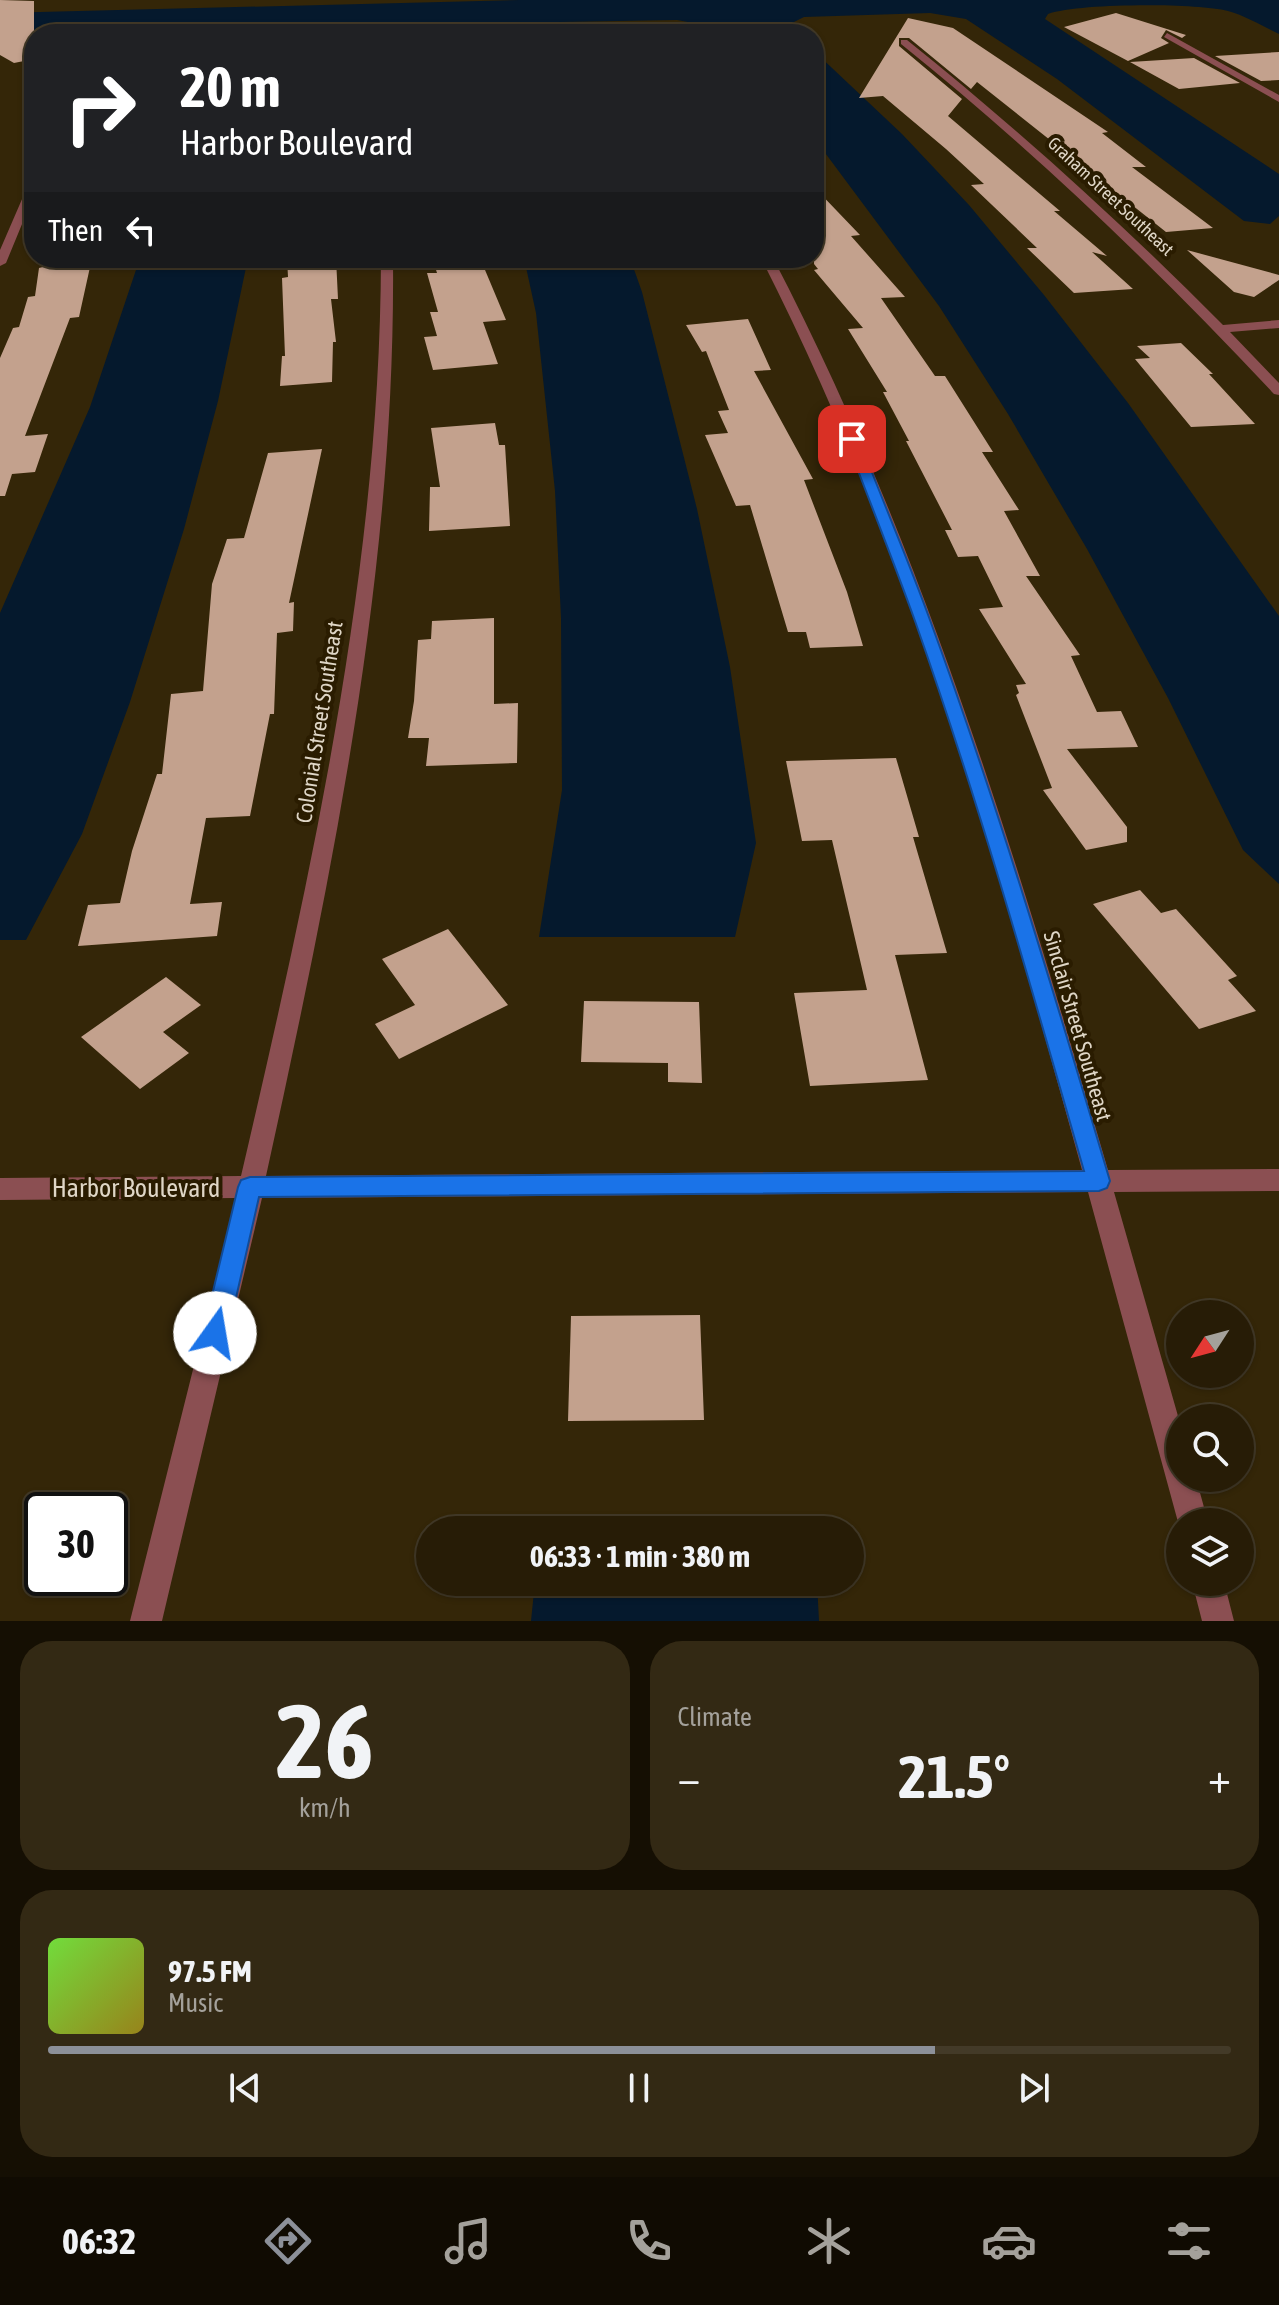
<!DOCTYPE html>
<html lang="en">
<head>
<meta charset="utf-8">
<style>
	:root { --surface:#271c06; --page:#332914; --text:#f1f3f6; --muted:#a4a19b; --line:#433a28; --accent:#8c9099 }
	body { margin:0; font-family:"Asap Condensed",sans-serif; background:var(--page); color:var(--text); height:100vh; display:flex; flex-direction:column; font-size:30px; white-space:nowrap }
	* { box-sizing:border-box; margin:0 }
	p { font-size:26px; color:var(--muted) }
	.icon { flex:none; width:44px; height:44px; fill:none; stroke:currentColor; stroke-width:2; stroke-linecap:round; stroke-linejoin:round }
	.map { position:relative; height:1621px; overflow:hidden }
	.sheet { display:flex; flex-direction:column; gap:20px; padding:20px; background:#150f03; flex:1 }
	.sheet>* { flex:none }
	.top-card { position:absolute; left:24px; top:24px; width:800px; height:244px; border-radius:32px; box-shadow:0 2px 6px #0004,0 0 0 2px var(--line); background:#202124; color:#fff; overflow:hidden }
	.needle { width:52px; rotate:234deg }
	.buttons { position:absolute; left:1166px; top:1300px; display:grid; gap:16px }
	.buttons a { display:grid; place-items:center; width:88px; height:88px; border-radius:50%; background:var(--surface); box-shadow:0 2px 6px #0004,0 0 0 2px var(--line); font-size:40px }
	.speed { position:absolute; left:24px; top:1492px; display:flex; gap:16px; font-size:40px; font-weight:700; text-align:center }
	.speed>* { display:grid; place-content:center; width:104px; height:104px; border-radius:50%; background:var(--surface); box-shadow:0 2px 6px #0004,0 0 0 2px var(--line); line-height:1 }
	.speed .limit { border:4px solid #111; border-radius:12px; background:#fff; color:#111 }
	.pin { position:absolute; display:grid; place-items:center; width:68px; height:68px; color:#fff; margin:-34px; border-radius:16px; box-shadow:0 4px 12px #0006 }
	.me { position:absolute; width:88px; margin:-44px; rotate:13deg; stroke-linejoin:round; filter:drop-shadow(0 0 6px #0008) }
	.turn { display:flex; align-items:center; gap:28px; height:168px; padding:0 24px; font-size:36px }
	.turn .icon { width:104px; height:104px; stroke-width:2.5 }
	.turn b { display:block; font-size:56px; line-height:68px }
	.then { display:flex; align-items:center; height:76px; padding:0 24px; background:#0003; gap:16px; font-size:30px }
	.big { font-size:60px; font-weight:700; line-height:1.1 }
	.sheet .widget { flex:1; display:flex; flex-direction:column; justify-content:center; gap:12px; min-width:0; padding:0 28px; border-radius:32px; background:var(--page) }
	.sheet .dial { align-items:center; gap:0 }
	.dial b { font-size:104px; line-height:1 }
	.song { display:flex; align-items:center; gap:24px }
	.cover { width:96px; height:96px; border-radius:12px; background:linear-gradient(135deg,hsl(100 70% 55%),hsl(50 70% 35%)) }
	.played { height:8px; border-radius:4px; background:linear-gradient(90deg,var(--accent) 75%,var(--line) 75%) }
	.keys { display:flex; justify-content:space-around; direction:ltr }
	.heat { display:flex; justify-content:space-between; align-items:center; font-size:44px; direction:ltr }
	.sheet .tiles { flex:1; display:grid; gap:20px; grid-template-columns:1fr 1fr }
	.widget:last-child { grid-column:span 2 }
	.trip { position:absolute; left:416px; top:1516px; width:448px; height:80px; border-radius:40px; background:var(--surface); box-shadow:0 2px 6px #0004,0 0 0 2px var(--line); font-weight:700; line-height:80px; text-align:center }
	.dock { display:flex; height:128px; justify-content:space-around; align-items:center; background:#100b02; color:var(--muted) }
	.dock .icon { width:56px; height:56px }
	.dock .on { color:var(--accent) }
	.dock b { font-size:36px; color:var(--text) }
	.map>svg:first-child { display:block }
</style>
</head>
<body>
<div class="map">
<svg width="1279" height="1621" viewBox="0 0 1279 1621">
	<rect width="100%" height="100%" fill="#342608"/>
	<path fill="#05192d" d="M520,0H1279V34C1262,26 1246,16 1228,11C1194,3 1080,3 1048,14L1045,19L1279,174V216L1270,224L1244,221L1057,79L966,19L930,13L804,17L788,25L794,34H717L704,25L677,20L559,22L543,24L524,34H444L430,28L399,26L299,29L265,34H34L0,13Z
		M814,51L902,134L969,205L1044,295L1128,403L1279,616V884L1243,850L1168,698L1087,549L1008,414L939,306L814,138Z
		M140,258H248L218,401L184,529L130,702L82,834L26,940H0V613L90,407Z
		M524,258H630L642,292L697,509L730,667L756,843L735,937H539L562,790L561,618L555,491L536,313Z
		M535,1582H817L819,1621H531Z"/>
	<path fill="#c3a18d" d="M0,0L34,1V59L14,63L0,55Z
		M1116,13L1186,35L1182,38L1166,30L1161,38L1169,43L1128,61L1064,27Z
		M908,18L953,28L1108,132L1102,133L1146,167H1132L1213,228L1166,232L977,82L971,89L909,38H899V46L962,99L948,116L1060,211H1054L1107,256L1092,252L1133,289L1074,293L1027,248H1037L971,185L984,184L946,149L883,96L859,98Z
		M1279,52V80L1261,81L1215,56Z
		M1194,58L1240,83L1179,89L1130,62Z
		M814,187L860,235L851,236L905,297L881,298L935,376H945L993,452H982L1019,510L1004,511L1040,576H1026L1080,655L1071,656L1097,712L1121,711L1138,747L1067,749L1127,827V842L1086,850L1043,790L1052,788L1016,695L1019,693L1016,685L1026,684L979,609L1003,607L978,556L958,557L945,530H952L906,441H909L883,392H887L848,329L863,328L814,270L818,269L814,264Z
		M1187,250L1279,275V280L1254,297L1234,292Z
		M45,258H92L79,317L70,318L25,436L48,434L35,472L12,474L5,496H0V358L13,328L19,327L28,297L35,296L39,268L43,267Z
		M287,258H336L338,299H331L336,342H333L332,382L280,386L282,356H285L282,278L288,277Z
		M480,258L506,320L483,322L498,364L433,370L424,337L437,336L430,312H438L427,273H437L433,260Z
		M748,319L771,370L754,371L813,479L804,480L847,592L863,646L810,648L806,632H788L750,505L736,506L705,435L728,433L718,411L729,410L706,351L702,352L686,325Z
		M1181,343L1213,374H1209L1255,424L1191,427L1135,359L1150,358L1137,346Z
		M495,423L499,445H505L510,526L429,531L430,487H440L431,428Z
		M322,449L289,603L294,602L293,631L277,633L274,714H270L250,816L206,818L190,904L222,902L217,936L78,946L88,905L120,903L132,851L157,774H162L171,694L203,691L212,584L227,539L244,538L268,453Z
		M494,618V704L518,703L517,763L426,766L429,738H408L414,701L418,640L431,639L432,621Z
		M896,758L919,837H913L947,953L895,955L928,1080L810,1086L794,993L867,990L832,840L802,841L786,761Z
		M1140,890L1161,913L1176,909L1237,976L1228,980L1256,1011L1199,1029L1093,904Z
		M448,929L508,1005L399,1059L375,1024L415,1005L382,959Z
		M166,977L201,1005L163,1032L189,1053L140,1089L81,1037Z
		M584,1001L699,1002L702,1083L668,1082V1063L581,1062Z
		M700,1315L704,1420L568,1421L571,1316Z"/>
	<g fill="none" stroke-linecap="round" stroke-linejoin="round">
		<path fill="#8b4f52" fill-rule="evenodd" d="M1167,33L1279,95V102L1164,37Z
			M901,40H907C1018,129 1123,224 1223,325L1279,320V328L1230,332L1279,383V395L1274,394C1157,269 1034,151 901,44Z
			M34,180V195L6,263L0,266V250L29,183Z
			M381,258H393C396,568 332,875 266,1176L1082,1170C996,860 908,546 761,258H773C923,545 1017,860 1108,1170L1279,1169V1191L1114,1192L1180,1423V1478H1196L1208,1522H1180V1528L1178,1522L1088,1192L262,1198L162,1621H130L236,1198L0,1200V1178L241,1176C311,875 380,568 381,258Z
			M1192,1582H1224L1234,1621H1202Z"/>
	</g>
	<path fill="#1a73e8" stroke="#114b97" stroke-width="2" d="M852,436L859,439C882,500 908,559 930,620C998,805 1054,993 1110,1181L1107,1188L1099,1191L259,1197L228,1333L224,1341L215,1345L206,1341L203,1333L238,1187L241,1180L250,1177L1084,1171C1031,987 979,802 915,621C893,560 869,500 846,439Z"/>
	<g text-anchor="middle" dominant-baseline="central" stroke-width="8" stroke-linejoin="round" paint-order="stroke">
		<g font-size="18" fill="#dfd6c6" stroke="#2a1c00">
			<text transform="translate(1111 196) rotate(43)">Graham Street Southeast</text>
		</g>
		<g font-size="22" fill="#dfd6c6" stroke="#2a1c00">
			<text transform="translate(319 722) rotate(-81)">Colonial Street Southeast</text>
			<text transform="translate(1078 1026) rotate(74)">Sinclair Street Southeast</text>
		</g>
		<g font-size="26" fill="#dfd6c6" stroke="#2a1c00">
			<text x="136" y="1188">Harbor Boulevard</text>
		</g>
	</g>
</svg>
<div class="buttons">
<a><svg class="needle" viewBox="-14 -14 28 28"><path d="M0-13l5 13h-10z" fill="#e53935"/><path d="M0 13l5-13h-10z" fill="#a4a19b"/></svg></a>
<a><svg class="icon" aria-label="search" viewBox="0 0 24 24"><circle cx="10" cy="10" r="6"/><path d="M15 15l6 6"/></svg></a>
<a><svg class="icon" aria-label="layers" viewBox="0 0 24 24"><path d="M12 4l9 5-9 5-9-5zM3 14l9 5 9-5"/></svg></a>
</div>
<div class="speed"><div class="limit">30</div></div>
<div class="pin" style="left:852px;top:439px;background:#d93025"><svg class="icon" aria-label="arrive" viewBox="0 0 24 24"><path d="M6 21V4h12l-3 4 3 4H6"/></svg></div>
<svg class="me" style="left:215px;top:1333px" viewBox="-20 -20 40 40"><circle r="19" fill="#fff"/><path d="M0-13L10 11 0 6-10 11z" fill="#1a73e8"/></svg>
<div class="trip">06:33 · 1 min · 380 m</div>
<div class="top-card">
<div class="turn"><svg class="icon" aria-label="right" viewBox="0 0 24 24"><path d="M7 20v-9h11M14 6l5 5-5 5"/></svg><div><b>20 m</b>Harbor Boulevard</div></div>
<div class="then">Then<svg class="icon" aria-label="left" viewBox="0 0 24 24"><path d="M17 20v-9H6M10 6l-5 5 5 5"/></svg></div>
</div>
</div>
<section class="sheet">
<div class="tiles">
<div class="widget dial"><b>26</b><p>km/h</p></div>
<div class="widget"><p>Climate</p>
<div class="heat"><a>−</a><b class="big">21.5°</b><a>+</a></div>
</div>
<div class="widget">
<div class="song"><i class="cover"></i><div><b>97.5 FM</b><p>Music</p></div></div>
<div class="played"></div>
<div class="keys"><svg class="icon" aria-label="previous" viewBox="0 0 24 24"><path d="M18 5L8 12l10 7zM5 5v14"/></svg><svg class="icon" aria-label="pause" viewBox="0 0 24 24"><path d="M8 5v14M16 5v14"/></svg><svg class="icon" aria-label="next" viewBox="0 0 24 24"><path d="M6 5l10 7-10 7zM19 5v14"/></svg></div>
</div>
</div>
</section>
<nav class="dock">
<b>06:32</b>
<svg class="icon on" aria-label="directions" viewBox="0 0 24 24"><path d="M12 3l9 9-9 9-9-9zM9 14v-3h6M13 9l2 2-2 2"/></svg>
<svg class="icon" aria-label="music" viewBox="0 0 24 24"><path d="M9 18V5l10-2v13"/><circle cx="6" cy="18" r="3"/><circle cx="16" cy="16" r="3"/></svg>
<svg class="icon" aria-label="phone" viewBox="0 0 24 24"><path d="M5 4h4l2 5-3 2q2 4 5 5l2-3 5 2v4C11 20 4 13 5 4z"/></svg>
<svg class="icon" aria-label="climate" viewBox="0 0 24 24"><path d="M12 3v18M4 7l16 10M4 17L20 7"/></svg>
<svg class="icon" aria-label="car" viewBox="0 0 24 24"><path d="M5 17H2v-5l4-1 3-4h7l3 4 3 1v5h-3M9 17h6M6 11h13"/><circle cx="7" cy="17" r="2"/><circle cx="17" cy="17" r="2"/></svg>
<svg class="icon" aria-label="filters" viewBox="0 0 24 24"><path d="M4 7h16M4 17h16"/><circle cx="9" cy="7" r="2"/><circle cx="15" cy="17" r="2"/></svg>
</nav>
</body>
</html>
